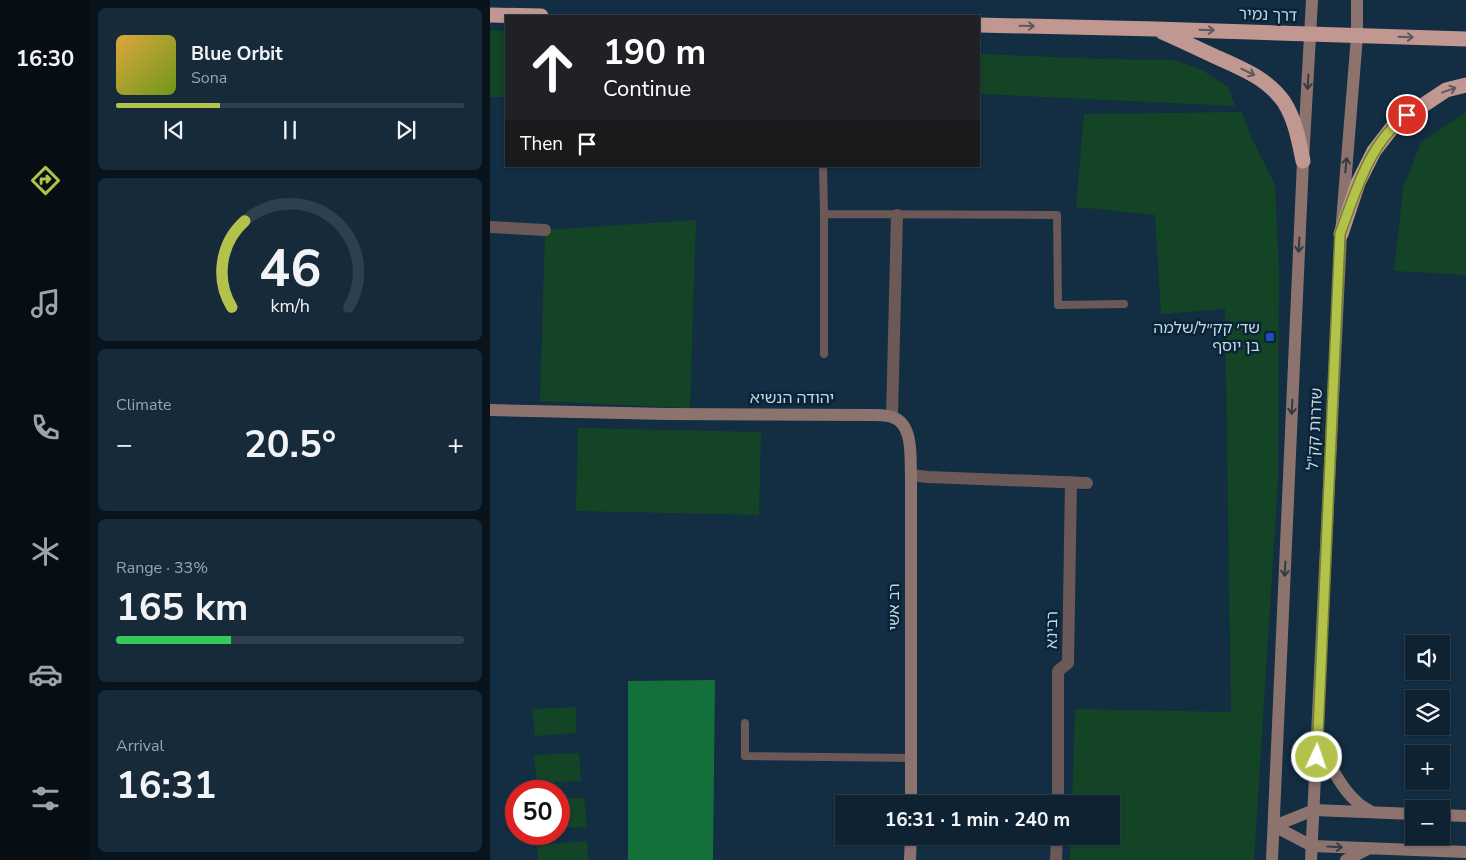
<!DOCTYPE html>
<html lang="en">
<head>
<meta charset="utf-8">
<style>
	:root { --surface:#0e2232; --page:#172a3a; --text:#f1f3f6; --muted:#9ba4ac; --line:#2e3f4d; --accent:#b3c24b }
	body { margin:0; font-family:"Nunito Sans","Noto Sans Hebrew",sans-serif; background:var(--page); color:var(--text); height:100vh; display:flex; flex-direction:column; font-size:19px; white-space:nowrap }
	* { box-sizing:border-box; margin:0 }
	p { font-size:16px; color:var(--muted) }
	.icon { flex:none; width:28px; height:28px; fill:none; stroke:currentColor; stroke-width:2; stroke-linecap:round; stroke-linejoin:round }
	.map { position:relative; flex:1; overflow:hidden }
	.drawer { display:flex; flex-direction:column; gap:8px; padding:8px; background:#08131c; width:400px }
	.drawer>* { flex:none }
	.hud { position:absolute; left:15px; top:15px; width:475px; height:152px; border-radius:0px; box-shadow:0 1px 4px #0004,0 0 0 1px var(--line); background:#202124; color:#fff; overflow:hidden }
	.tools { position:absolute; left:915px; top:635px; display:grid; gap:10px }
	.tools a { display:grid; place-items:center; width:45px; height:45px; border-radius:0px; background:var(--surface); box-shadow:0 1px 4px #0004,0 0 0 1px var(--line); font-size:25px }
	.speed { position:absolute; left:15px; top:780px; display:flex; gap:10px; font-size:25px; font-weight:700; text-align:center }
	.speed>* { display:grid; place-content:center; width:65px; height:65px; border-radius:50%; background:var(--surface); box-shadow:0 1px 4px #0004,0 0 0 1px var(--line); line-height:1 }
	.speed .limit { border:8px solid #d22; background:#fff; color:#111 }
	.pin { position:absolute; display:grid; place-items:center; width:42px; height:42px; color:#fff; margin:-21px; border:2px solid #fff; border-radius:50%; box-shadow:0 1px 5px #0007 }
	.me { position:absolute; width:55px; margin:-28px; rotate:3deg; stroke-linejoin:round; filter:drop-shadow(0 0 4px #0008) }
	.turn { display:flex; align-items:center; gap:18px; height:105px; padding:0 15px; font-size:22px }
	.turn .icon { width:65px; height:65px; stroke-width:2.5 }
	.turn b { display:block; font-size:35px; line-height:42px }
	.then { display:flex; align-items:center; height:48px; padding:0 15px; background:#0003; gap:10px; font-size:19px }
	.big { font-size:38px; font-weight:700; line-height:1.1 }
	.drawer .card { flex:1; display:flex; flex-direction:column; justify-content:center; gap:8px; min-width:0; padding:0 18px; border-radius:8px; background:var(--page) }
	.drawer .dial { align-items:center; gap:0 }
	.dial svg { height:130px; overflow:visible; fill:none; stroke:var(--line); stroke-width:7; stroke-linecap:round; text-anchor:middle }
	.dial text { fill:var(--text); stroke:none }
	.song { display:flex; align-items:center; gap:15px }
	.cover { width:60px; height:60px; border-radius:8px; background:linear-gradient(135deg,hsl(40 70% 55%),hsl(80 70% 35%)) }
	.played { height:5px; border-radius:2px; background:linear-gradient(90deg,var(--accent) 30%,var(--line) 30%) }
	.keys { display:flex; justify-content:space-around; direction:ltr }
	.heat { display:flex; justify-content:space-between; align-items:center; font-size:28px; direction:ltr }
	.charge { height:8px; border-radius:4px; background:linear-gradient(90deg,#34c759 33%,var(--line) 0) }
	.trip { position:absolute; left:345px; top:795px; width:285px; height:50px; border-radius:0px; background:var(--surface); box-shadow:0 1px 4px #0004,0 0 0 1px var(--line); font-weight:700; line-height:50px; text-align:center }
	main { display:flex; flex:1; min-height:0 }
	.dock { display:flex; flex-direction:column; width:90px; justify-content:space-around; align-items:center; background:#060e14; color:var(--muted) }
	.dock .icon { width:35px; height:35px }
	.dock .current { color:var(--accent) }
	.dock b { font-size:22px; color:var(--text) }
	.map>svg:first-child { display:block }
</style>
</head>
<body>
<main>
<nav class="dock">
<b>16:30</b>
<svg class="icon current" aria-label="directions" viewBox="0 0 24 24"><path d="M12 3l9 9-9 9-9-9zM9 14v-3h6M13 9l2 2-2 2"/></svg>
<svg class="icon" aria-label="music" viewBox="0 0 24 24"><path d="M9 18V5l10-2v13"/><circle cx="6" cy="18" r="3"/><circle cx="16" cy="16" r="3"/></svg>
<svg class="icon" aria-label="phone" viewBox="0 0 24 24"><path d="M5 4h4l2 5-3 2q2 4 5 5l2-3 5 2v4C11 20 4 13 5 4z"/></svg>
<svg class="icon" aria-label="climate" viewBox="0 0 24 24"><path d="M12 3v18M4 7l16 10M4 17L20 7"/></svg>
<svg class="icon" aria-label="car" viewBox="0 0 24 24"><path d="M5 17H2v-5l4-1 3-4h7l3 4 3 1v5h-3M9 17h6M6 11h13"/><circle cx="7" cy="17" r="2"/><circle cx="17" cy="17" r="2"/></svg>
<svg class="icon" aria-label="filters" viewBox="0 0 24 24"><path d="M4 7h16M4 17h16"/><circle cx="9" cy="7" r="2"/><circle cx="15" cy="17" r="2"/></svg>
</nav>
<section class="drawer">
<div class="card">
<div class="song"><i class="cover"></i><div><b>Blue Orbit</b><p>Sona</p></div></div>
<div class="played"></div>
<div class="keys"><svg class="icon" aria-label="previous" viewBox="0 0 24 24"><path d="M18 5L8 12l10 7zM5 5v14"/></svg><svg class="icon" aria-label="pause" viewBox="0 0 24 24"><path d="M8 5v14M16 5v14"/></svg><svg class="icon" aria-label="next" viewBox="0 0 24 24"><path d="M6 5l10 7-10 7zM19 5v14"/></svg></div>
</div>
<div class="card dial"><svg viewBox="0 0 100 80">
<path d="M14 69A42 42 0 1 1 86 69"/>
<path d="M14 69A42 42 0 0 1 22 16" stroke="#b3c24b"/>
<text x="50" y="56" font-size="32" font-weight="700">46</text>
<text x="50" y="72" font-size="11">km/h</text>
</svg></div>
<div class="card"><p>Climate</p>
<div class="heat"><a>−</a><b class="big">20.5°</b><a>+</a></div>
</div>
<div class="card"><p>Range · 33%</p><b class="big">165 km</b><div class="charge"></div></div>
<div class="card"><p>Arrival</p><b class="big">16:31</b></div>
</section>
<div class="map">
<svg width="976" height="860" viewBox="0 0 976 860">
	<rect width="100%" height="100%" fill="#132d42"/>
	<path fill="#134426" d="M0,30L16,31V97H0Z
		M489,54L614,59L685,60L712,70L738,87L745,106L489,94Z
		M752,112L760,135L785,185L789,270L788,482L764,860H580V836H621V804H582L585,709L741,712L735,309L671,314L665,215L586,207L594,114Z
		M976,112V275L904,271L913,188L931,142Z
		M206,220L200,408L50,401L55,230Z
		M88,428L271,432L269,515L86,511Z
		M86,707V733L45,736L42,709Z
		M89,753L91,781L47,783L44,755Z
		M69,798H94L97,827L69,828Z
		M97,841L98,860H48L47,845Z"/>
	<path fill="#13703b" d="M225,680L223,860H138V681Z"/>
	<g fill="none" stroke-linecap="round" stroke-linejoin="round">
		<path stroke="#6a5956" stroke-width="8" d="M333,166L334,214
			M334,354V214L567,215L568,305L634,304
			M255,723V756L422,758"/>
		<path stroke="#6a5956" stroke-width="12" d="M0,227L55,230
			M402,417L407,215
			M421,475L438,477L597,483
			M568,804V671L578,663L581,482
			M566,860L567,836"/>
		<path stroke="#8d736e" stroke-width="12" d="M0,410L178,414L378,415C385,415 395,414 402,417C424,424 420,457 421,475V804
			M829,742C839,762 849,786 866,801C870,806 877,809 882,812
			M951,815L976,816
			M784,826L822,846L976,852
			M784,826L824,810L924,814
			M420,860L421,836
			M782,860L813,161L822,0
			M821,860L851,234L867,36V0
			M856,860L876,850"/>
		<path stroke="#c19891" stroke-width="15" d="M0,15L51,16
			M489,25L666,29L976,39
			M672,32C690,40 707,48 724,56C751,68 777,78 794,102C805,119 809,141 813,161
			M851,234L868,183L884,151L905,124L956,90L976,85"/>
	</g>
	<defs><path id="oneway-shaft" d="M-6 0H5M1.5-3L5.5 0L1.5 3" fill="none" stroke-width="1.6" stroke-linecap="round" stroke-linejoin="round" transform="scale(1.25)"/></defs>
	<g stroke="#5c5860">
		<use href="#oneway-shaft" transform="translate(537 26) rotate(1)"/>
		<use href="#oneway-shaft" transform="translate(717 30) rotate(2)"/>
		<use href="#oneway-shaft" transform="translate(916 37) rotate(2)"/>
		<use href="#oneway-shaft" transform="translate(758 72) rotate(26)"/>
		<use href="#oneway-shaft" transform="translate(959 90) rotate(-20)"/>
	</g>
	<g stroke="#313b48">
		<use href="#oneway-shaft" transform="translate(818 82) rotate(93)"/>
		<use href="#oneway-shaft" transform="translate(856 165) rotate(-85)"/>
		<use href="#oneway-shaft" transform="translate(809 245) rotate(93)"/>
		<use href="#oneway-shaft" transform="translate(802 407) rotate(93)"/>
		<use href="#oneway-shaft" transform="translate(795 569) rotate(93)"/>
		<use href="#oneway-shaft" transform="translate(845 847) rotate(3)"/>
	</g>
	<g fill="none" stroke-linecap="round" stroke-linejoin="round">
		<defs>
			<path id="route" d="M827,757L850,234C866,191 879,143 917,115"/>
		</defs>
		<use href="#route" stroke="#747e31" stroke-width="12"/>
		<use href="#route" stroke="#b3c24b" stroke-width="9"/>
	</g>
	<rect fill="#1a4fb4" stroke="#092337" stroke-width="2" x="775" y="332" width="10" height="10" rx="2.5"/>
	<g text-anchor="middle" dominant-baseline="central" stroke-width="5" stroke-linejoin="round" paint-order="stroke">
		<g font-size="16" fill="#c5d4e1" stroke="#092337">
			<text transform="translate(778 15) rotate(2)">דרך נמיר</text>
			<text x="302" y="398">יהודה הנשיא</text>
			<text transform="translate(825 429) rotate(-87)">שדרות קק"ל</text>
			<text transform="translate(404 607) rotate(-90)">רב אשי</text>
			<text transform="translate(562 630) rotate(-89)">רבינא</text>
		</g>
		<g font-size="16" fill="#c5d4e1" stroke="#092337" text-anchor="end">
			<text x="770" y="328">שד׳ קק״ל/שלמה<tspan x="770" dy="18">בן יוסף</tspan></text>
		</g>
	</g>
</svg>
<div class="tools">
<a><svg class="icon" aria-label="sound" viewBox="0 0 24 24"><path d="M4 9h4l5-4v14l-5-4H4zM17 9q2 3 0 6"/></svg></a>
<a><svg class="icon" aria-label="layers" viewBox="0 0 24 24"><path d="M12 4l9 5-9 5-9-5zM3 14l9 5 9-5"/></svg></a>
<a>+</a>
<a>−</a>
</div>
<div class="speed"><div class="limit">50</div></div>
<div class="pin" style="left:917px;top:115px;background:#d93025"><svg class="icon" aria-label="arrive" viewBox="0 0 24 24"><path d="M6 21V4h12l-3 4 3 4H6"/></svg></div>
<svg class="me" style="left:827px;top:757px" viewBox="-20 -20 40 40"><circle r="17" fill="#b3c24b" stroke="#fff" stroke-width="3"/><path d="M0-11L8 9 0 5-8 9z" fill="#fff"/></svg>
<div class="trip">16:31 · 1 min · 240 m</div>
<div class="hud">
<div class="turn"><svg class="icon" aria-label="ahead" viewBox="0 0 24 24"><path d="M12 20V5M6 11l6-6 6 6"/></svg><div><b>190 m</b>Continue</div></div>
<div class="then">Then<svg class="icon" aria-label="arrive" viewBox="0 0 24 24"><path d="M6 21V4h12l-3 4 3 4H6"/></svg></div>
</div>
</div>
</main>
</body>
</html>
